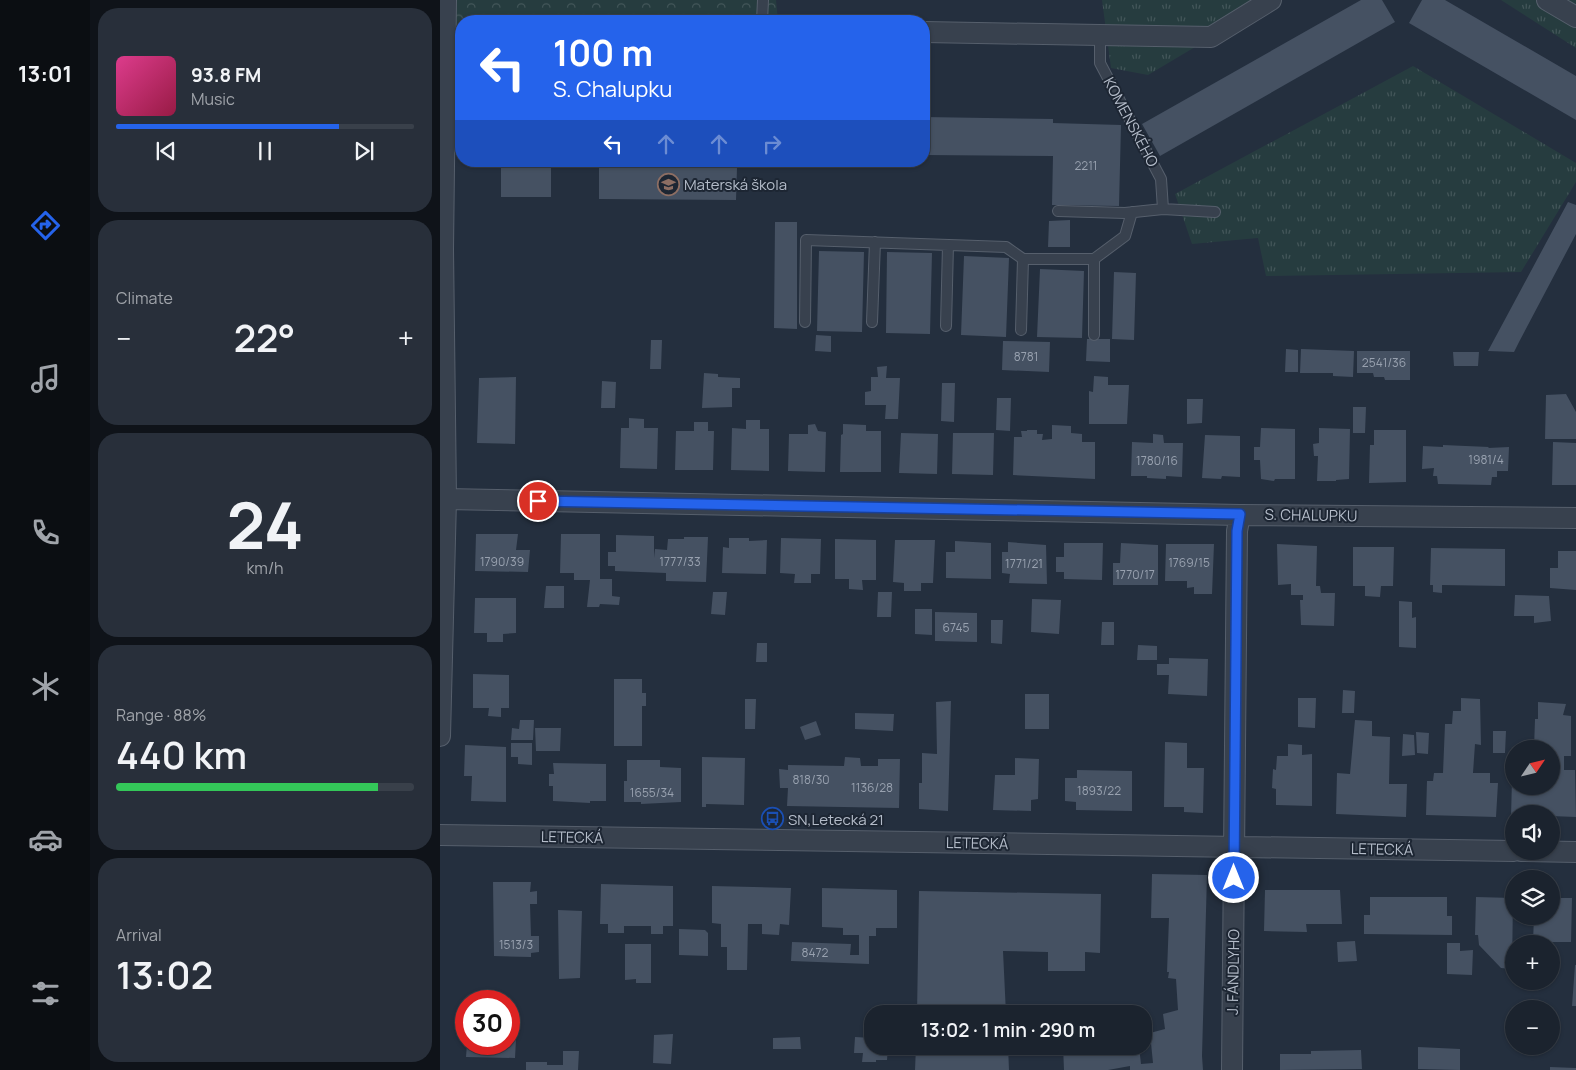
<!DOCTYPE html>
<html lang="en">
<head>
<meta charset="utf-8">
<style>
	:root { --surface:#1b232e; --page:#282f3a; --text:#f1f3f6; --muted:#a0a4aa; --line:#39404a; --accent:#2563eb }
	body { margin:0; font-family:Manrope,sans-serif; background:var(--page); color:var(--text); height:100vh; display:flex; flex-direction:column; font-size:19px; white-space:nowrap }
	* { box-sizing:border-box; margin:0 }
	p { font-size:16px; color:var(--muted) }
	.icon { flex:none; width:28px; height:28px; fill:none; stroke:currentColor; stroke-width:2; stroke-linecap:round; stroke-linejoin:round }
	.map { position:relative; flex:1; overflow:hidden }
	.side { display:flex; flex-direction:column; gap:8px; padding:8px; background:#0f1319; width:350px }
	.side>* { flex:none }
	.hud { position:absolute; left:15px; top:15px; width:475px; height:152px; border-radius:20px; box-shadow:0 1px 4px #0004,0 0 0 1px var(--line); background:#2563eb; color:#fff; overflow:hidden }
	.needle { width:32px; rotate:55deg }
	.tools { position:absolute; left:1065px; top:740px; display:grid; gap:10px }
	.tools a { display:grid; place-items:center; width:55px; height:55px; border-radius:50%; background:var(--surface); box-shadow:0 1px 4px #0004,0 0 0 1px var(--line); font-size:25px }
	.speed { position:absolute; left:15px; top:990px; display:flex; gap:10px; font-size:25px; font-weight:700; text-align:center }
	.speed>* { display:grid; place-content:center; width:65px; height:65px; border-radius:50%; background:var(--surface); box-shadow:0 1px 4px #0004,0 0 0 1px var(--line); line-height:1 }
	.speed .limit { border:8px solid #d22; background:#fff; color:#111 }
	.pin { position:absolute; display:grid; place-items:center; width:42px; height:42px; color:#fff; margin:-21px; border:2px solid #fff; border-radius:50%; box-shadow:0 1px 5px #0007 }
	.me { position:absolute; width:55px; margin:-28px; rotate:0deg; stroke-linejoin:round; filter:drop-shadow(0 0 4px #0008) }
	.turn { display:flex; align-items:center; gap:18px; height:105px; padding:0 15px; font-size:22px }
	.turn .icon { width:65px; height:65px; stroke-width:2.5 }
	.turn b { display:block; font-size:35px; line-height:42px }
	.lanes { display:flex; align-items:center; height:48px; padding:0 15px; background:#0003; justify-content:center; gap:25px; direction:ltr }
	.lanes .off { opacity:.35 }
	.big { font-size:38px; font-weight:600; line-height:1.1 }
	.side .tile { flex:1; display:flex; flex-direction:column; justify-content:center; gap:8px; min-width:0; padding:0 18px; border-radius:20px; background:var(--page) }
	.side .dial { align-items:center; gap:0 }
	.dial b { font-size:65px; line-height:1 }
	.song { display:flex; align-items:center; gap:15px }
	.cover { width:60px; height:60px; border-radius:8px; background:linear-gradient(135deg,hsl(330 70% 55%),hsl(340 70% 35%)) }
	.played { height:5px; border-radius:2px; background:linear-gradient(90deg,var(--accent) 75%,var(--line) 75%) }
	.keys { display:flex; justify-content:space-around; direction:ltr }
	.heat { display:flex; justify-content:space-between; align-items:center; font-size:28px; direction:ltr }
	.charge { height:8px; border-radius:4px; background:linear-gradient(90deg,#34c759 88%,var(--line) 0) }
	.trip { position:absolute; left:424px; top:1005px; width:288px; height:50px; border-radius:20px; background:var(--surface); box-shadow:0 1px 4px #0004,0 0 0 1px var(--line); font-weight:600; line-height:50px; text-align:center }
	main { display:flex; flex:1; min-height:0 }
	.tab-bar { display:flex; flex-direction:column; width:90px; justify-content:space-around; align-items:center; background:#0b0e12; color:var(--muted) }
	.tab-bar .icon { width:35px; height:35px }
	.tab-bar .on { color:var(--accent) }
	.tab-bar b { font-size:22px; color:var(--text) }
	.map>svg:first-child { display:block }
</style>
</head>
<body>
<main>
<nav class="tab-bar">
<b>13:01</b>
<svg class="icon on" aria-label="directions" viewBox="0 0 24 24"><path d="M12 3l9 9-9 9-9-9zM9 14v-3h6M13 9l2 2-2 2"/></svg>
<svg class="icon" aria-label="music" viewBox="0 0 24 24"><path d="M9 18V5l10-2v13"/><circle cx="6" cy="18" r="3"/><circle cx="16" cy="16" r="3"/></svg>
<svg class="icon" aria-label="phone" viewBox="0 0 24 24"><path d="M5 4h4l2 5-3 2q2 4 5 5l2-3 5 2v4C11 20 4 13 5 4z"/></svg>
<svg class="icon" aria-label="climate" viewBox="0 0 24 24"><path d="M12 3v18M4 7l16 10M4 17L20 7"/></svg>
<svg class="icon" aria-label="car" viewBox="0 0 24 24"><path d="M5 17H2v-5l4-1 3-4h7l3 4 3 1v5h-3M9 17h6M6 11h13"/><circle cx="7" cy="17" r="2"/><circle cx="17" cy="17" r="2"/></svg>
<svg class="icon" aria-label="filters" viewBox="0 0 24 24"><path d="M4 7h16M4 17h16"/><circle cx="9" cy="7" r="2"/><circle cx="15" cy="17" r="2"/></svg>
</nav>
<section class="side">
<div class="tile">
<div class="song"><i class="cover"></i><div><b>93.8 FM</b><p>Music</p></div></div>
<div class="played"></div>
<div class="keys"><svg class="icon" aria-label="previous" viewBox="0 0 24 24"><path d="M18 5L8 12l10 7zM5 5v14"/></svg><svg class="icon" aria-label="pause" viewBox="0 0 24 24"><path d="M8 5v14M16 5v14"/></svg><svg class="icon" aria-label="next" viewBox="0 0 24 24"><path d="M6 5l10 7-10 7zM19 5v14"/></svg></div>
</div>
<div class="tile"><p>Climate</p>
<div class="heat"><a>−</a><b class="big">22°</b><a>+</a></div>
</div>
<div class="tile dial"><b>24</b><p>km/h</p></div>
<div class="tile"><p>Range · 88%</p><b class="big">440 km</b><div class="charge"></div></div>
<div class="tile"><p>Arrival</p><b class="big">13:02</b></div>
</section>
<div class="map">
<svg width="1136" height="1070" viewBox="0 0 1136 1070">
	<defs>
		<pattern id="grass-tufts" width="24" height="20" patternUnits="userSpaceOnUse" patternTransform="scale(1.25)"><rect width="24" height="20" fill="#263c3f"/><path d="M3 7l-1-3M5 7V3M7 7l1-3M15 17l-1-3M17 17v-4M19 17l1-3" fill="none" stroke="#435659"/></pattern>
		<pattern id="forest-crowns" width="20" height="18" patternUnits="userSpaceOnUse" patternTransform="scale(1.25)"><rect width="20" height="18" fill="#263c3f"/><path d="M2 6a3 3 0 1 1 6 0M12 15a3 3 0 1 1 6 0" fill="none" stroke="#435659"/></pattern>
	</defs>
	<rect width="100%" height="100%" fill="#242f3e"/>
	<path fill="url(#grass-tufts)" d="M662,0H834L708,75L671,68Z
		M1061,0H1136V48Z
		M973,66L1136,163V182L1081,272L826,276L818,238L752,244L735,194Z"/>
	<path fill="url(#forest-crowns)" d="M0,0H336L338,21H21V134H0Z"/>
	<path fill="#455162" d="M921,0H942L955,22L720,156L702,124Z
		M982,0H1005L1136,76V120L969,23Z
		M484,117L613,119V123L681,125L679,206L612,205L613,156L484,155Z
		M43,161H111V197H61V165L43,164Z
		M159,161H319V168H297L296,200L159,199Z
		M1128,202L1136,205V234L1079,342L1074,352L1048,351Z
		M630,220V247H608L609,221Z
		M335,222H357V329L334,328Z
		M379,251L424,252L422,332L377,331Z
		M447,252L492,253L490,334L446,333Z
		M524,256L569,258L566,337L521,335Z
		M600,269L644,271L642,338L597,337Z
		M674,272L696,273L694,340L672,339Z
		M376,335L391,336V352L375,351Z
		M647,339H670V362L646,361Z
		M211,340H222L221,369H210Z
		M563,341L610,342L609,372L562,370Z
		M846,349L858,350V372H845Z
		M861,349L914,351L913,377L893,376V373H860Z
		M917,351H970V380H945L944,377H934L933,373H917Z
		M1013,352H1039L1038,366H1014Z
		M447,366L446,378H460L458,419H445L446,405H425V392L431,391V377H438L437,367Z
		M264,373L278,374V377L300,378V388H292V407L262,408Z
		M654,376L668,377V385H689L687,424H649V391L653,392Z
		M76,377L75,444L37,443L39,378Z
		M162,381L176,382L175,408H161Z
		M502,383H515L514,422L501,421Z
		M1126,394L1136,412V439H1105L1106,395Z
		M557,398H571L570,431L556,430Z
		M747,399H763L762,423L747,424Z
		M913,407H926L925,433H913Z
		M189,418L204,419V428H218L217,469L180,468L181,428H189Z
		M306,420H320V429H329V471L291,470L292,428L306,429Z
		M254,422H268V431H274L273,470H235L236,431H254Z
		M375,424L378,431L386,432L385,472L348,471L349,434H368V425Z
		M403,424L426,425V431H441V472H400L401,435L403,434Z
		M612,425L631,426V433L642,434V442H655V479L573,475L574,437H582L581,431H587V430H597V434H603L602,440L612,439Z
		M821,428L855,429V479H835L834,481L821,479L820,460H814V447H820Z
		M879,428L910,429L909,479L896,480V481H877L878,456H874L873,444L879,443Z
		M934,430H966V482L929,483L930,445H934Z
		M461,433L498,434L497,474L459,473Z
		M513,433H554L553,475L512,474Z
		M713,434L723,435L724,443H743L742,477L726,476V479L707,478V476H691L692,442L713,443Z
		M765,435L800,436V477L782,476L781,479L762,478Z
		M1113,442L1136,443V485H1112Z
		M1003,445L1049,447L1048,448L1069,447L1068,471H1057V477H1052L1051,485L998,484L997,476H993L994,468L982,469L983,446L1003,447Z
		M36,534H78L76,550H90L88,572L35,571Z
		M121,534H160V585V579H172V596L180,597L179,605L160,604L159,607H147L150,580H134V573H120Z
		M176,535L214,536V558L215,549L227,550L228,539H244V537H268L266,582L226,581V573L175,571V566H168V552H176Z
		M289,538H309V541L327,540L326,574L282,573L283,547L289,548Z
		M341,538L381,539L380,574H371V583H354L355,574L340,573Z
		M395,539L436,540V580H422L423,590L409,589V579H395Z
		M455,540H495L493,583H481V591H464V583L453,582Z
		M515,541L551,543V579L506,578V552H515Z
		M568,542L606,545L607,584L569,583L570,574L562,573V552H568Z
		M624,543H663L662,580L624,579V572H616V557H624Z
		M681,543L718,545V585H673V563H680Z
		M726,544H774L772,594H754V587L747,588V581H725Z
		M837,544L877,546L876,586H880L881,593H895L894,626L861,625L860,600H863V595H851V584L838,585Z
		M913,547H954L953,586H941L940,597L925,596V586H913Z
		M991,548L1065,549V586L1002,585V593L993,592V585H990Z
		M1118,551H1136V590L1110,588V568H1118Z
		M106,586H124V608H104Z
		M273,592H287L285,615L271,614Z
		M438,592H452L451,617H437Z
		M1075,595L1109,596L1111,621L1094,623V616H1074Z
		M35,598H76V633L63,634V642H47V633H34Z
		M592,599L621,600L619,634L591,632Z
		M959,601L972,602V618L976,617V648L959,647Z
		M475,609H492V635L475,634Z
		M495,612L537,613V642L495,641Z
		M551,620H563L562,644L551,643Z
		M662,622H674V645H661Z
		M317,643H327V662H316Z
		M698,645L717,646V660H697Z
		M729,658L768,659L767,696L728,694L729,675H717V664H729Z
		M33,674L69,675V708H61V717L48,716L49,708H33Z
		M174,679H202V693H206V706H202V746H174Z
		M903,690L915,691L914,713H902Z
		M585,694H609V729H585Z
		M858,698H876L875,728L858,727Z
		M1021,698L1040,699L1041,745L1035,744L1033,773H1050V783H1058L1056,817L986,815L987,781H993L994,773H1003L1005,724H1012L1013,711H1021Z
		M305,699H316L315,729H305Z
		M511,701L508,811L479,809V783H482V753L497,754L496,702Z
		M1098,702L1126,704L1123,715L1131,716V756H1124V770H1135L1136,817L1111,816V814H1074V817H1071L1072,779H1074V786H1111V749H1094L1095,719H1098Z
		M415,713L454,714L453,731L415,729Z
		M80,720H94L93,740H71L72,728L79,729Z
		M915,720L932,721V736L950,737L949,784H967L966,817L896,814L897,773L910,774Z
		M376,721L381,735L365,740L360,727Z
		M95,728H121L120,751H96Z
		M1053,731H1066L1065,753H1053Z
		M976,732L989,733L988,754L977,753Z
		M963,734L974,735L975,755L962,756Z
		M725,742L747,743V768H764L763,813L744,812V807H724Z
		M71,743H92V765L78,764V757H71Z
		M848,744L862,745V755L872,754V806L836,805V789L832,788L833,769L836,770L837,756H848Z
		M25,745L66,747V802L31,801L32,776H24Z
		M262,757L305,758L304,805L266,804V807H262Z
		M405,757L420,758L421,766H438V759H460L459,808L347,806L348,788H340L339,769L348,770V765L404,766Z
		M575,758L599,759L598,799L591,800V811L553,810L555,775H575Z
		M187,760H220V767L241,768V802L201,804V802H184V781H187Z
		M113,763L166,764V801H150V803L113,801V786H109V774H114Z
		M637,770L692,771V811L636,810V802L625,801V778H637Z
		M712,874L767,875L762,1056L763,1070H690V1066L668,1070H624L623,1046H644L645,1053L677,1049L676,1046H699L701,1064L713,1063L710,1033L725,1029L723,1014L738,1010L736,979L728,978L729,972H727L729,918H711Z
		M53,882H91L90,892L97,891V904H90L91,936H99V952L91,953V957L54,956Z
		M161,884L233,886V926H223V934H211V926H184V933H168V924H160Z
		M272,886L351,888L349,925L340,924L339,935L322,934V924H308L307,970H287V947H281V924L272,923Z
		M382,888L457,890V928H436V936H429V964L351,961L352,942L411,944L410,955H419V935H403V928L382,927Z
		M825,890H900L902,924H866L867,932L824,931Z
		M479,891L661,894L660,953L645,952V971H608V952L563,951L566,1014H477Z
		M930,897H1007V916H1012V935L924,934V915H930Z
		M1036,897L1073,898L1072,969L1061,968L1039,945L1038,935H1035Z
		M1111,898H1132L1131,942H1093L1094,916H1111Z
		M118,910L142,911L140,978L119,979Z
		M239,929L265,930L268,933V956L239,955Z
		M915,941L917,961L898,962L897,942Z
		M1007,943H1020V951L1033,950L1032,975L1007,974Z
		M185,944H211V983H196V979L185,980Z
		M1135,965H1136V1006H1132Z
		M69,1020L77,1021L75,1058L26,1057L27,1044H69Z
		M233,1034L231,1064L213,1063L214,1035Z
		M360,1037L361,1049H333V1038Z
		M415,1037L432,1038V1046H448L447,1060H436V1062H422L423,1053H414Z
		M476,1046H568L569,1070H475Z
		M978,1047L1020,1049V1070L978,1069Z
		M921,1050L922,1069L840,1070V1054H871V1051Z
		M123,1051H139L138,1070H86V1062H107V1065H123Z
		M1110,1067L1136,1068V1070H1110Z"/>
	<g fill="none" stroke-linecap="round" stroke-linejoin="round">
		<defs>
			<path id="lane" d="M322,21L323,0
				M660,35V63L721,179L723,209L775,212
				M618,211L685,213L723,209
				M365,322L366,240L566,247L583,259H654
				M432,322L435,242
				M506,326L508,245
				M581,330L583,259
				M654,335V259L685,236L692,212"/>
			<path id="street" d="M1107,0L1136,17
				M484,32L771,37L831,0
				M6,499L800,515L1136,518
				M0,736L6,499L3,249L6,0
				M0,835L1074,851
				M1081,851L1136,852
				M792,1070L797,531L800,515"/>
		</defs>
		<use href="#lane" stroke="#565f6c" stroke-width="12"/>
		<use href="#street" stroke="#565f6c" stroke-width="22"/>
		<use href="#lane" stroke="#38414e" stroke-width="10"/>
		<use href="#street" stroke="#38414e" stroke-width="20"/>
	</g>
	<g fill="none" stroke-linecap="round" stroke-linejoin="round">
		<defs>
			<path id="route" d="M98,501L800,514L797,531L794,878"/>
		</defs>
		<use href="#route" stroke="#184099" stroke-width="12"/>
		<use href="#route" stroke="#2563eb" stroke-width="9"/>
	</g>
	<defs>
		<symbol id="school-ring" viewBox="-11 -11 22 22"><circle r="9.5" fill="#1d2633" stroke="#8d6e63" stroke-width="1.5"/><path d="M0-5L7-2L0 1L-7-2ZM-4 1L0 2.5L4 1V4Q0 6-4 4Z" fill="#8d6e63"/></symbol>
		<symbol id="bus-ring" viewBox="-11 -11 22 22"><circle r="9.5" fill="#1d2633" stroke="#1a4fb4" stroke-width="1.5"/><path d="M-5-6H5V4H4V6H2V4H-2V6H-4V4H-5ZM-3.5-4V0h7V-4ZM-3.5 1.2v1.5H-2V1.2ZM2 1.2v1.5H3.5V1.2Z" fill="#1a4fb4"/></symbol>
	</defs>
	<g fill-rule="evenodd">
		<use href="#school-ring" x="216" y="172" width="25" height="25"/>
		<use href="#bus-ring" x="320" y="806" width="25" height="25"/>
	</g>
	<g text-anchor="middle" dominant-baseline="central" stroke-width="4" stroke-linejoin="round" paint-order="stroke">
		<g font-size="12" fill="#98a1af">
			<text x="646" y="165">2211</text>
			<text x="586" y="356">8781</text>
			<text x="944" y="362">2541/36</text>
			<text x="1046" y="459">1981/4</text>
			<text x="717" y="460">1780/16</text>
			<text x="62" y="561">1790/39</text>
			<text x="240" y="561">1777/33</text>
			<text x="749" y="562">1769/15</text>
			<text x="584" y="563">1771/21</text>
			<text x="695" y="574">1770/17</text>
			<text x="516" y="627">6745</text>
			<text x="371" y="779">818/30</text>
			<text x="432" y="787">1136/28</text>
			<text x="659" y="790">1893/22</text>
			<text x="212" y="792">1655/34</text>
			<text x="76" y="944">1513/3</text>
			<text x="375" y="952">8472</text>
		</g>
		<g font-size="15" fill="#b4bcc9" stroke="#1d2633">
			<text transform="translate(691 122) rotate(62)">KOMENSKÉHO</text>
			<text transform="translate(871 515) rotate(1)">S. CHALUPKU</text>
			<text transform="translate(132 837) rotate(1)">LETECKÁ</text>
			<text transform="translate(537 843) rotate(1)">LETECKÁ</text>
			<text transform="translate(942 849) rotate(1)">LETECKÁ</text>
			<text transform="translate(793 972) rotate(-89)">J. FÁNDLYHO</text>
		</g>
		<g font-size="15" fill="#b4bcc9" stroke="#1d2633" text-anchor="start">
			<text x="244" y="184">Materská škola</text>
			<text x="348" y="819">SN,Letecká 21</text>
		</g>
	</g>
</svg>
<div class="tools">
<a><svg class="needle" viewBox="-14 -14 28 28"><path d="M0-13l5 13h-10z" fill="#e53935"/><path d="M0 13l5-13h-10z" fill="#a0a4aa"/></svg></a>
<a><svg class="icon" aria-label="sound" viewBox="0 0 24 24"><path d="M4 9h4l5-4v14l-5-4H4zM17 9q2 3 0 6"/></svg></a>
<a><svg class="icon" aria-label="layers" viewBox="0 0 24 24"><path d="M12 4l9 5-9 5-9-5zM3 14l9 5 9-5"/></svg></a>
<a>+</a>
<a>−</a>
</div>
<div class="speed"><div class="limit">30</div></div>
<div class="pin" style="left:98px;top:501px;background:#d93025"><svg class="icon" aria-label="arrive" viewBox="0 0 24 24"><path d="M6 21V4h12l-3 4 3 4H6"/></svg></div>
<svg class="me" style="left:794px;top:878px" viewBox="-20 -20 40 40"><circle r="17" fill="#2563eb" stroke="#fff" stroke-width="3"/><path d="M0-11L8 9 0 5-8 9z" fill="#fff"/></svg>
<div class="trip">13:02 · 1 min · 290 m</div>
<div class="hud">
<div class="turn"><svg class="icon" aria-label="left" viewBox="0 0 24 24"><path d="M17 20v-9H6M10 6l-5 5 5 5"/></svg><div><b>100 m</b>S. Chalupku</div></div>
<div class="lanes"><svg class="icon" aria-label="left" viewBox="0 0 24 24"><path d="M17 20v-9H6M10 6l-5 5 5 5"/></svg><svg class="icon off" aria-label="ahead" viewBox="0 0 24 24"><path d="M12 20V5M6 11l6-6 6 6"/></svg><svg class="icon off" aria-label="ahead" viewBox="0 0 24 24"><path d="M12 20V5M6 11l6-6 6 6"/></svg><svg class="icon off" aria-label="right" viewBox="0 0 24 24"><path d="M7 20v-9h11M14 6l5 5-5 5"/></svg></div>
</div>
</div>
</main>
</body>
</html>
